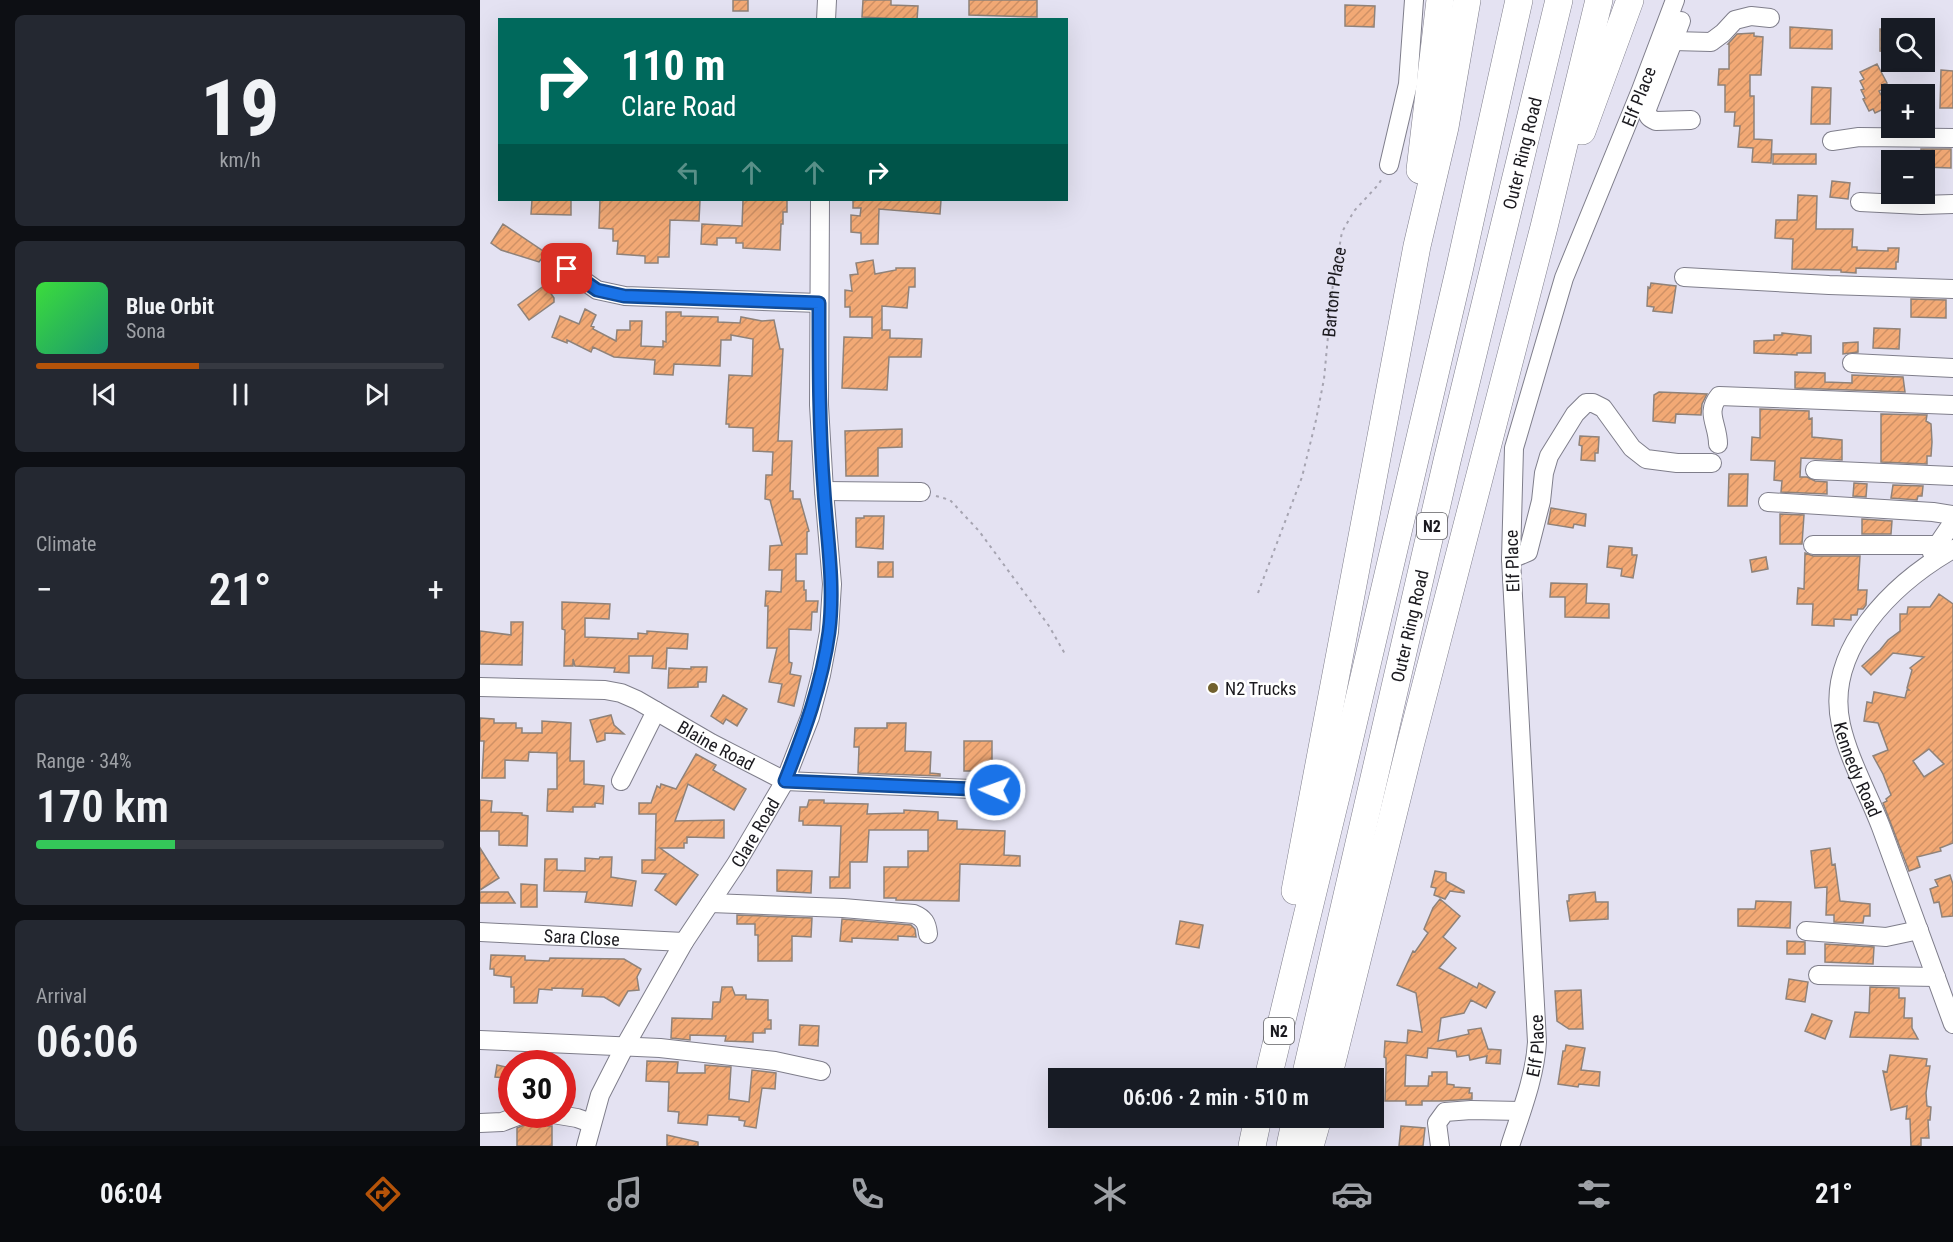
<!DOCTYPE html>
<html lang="en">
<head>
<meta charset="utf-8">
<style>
	:root { --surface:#171b24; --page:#242831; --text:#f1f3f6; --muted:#9ea1a6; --line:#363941; --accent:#b45309 }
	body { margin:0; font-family:"Roboto Condensed",sans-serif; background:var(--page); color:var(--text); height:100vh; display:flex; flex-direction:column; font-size:22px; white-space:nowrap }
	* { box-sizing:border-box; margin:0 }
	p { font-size:20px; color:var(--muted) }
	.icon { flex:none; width:33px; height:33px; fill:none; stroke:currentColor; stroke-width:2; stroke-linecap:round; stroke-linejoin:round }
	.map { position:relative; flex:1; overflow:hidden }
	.sheet { display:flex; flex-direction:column; gap:15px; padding:15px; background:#0d0f14; width:480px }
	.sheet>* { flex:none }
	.guide { position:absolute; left:18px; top:18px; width:570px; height:183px; border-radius:0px; box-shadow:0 6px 24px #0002; background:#00695c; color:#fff; overflow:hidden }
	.controls { position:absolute; left:1401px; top:18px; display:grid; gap:12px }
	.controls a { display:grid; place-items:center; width:54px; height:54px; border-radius:0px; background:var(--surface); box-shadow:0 6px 24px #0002; font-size:30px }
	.speed { position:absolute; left:18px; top:1050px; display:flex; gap:12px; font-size:30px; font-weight:700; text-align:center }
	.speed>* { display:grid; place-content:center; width:78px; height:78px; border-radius:50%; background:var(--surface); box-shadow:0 6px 24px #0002; line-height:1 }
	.speed .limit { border:9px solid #d22; background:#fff; color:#111 }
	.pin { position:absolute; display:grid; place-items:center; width:51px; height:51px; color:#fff; margin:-26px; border-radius:12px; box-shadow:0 3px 9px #0006 }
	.me { position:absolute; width:66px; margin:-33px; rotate:272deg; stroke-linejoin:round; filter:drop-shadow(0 0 4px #0008) }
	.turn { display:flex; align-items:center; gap:21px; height:126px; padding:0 24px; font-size:27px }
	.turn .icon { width:78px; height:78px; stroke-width:2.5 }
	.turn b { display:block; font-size:42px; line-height:51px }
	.lanes { display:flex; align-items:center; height:57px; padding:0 24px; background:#0003; justify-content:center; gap:30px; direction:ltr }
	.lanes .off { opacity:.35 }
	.big { font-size:45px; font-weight:600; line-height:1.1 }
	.sheet .widget { flex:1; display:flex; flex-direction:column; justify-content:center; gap:9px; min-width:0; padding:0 21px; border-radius:9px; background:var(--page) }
	.sheet .dial { align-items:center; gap:0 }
	.dial b { font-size:78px; line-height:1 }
	.song { display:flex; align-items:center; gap:18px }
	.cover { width:72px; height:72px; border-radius:9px; background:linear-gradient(135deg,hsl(120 70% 55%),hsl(160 70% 35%)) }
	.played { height:6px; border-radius:3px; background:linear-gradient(90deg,var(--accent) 40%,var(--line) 40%) }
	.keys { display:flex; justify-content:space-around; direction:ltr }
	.heat { display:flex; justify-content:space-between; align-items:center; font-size:33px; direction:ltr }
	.charge { height:9px; border-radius:4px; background:linear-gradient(90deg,#34c759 34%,var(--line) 0) }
	.trip { position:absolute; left:568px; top:1068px; width:336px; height:60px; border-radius:0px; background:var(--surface); box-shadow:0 6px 24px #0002; font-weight:600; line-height:60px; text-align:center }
	.tab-bar { display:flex; height:96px; justify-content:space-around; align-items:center; background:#090b0e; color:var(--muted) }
	.tab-bar .icon { width:42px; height:42px }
	.tab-bar .selected { color:var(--accent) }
	.tab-bar b { font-size:27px; color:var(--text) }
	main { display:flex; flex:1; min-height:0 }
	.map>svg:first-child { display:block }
</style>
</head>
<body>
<main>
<section class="sheet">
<div class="widget dial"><b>19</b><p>km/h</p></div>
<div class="widget">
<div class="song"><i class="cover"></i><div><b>Blue Orbit</b><p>Sona</p></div></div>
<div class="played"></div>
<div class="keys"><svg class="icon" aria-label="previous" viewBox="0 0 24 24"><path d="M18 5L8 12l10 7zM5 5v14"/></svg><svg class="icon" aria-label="pause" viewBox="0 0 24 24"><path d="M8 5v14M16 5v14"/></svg><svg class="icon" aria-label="next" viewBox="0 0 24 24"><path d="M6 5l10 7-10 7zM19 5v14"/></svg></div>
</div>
<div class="widget"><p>Climate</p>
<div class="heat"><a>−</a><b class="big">21°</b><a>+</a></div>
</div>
<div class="widget"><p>Range · 34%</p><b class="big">170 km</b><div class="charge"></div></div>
<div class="widget"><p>Arrival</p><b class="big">06:06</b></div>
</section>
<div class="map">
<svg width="1473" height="1146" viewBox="0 0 1473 1146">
	<defs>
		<pattern id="building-hatch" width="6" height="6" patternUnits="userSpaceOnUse" patternTransform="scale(1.5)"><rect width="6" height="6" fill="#f2a975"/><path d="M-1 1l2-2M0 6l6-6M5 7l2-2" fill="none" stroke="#cf9165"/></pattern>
	</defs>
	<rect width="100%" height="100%" fill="#e4e2f2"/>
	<path fill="url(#building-hatch)" stroke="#8f8279" stroke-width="1.5" fill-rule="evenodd" d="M253,0H268V11H253Z
		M383,0H411V5L438,6L437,20L382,17Z
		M489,0H557V17L489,15Z
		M865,5L895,6L894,27L865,26Z
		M1310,27L1352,30V49L1310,48Z
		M1400,29H1412V52L1400,51Z
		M1274,33V36L1283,37L1281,75H1270V96H1274V139L1292,140L1291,163L1272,162L1273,148L1258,147L1260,126H1254L1255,112H1245V85H1238L1239,69H1249V44H1248L1257,34Z
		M1397,64L1407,83L1404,84L1406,88L1399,91L1408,107L1395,113L1393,109L1389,111L1383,99L1385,98L1381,90L1384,89L1380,81L1384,79L1380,72Z
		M1461,70L1473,71V108H1460Z
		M1332,87L1351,88L1350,124H1331Z
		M1441,149H1471V168L1444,167V160H1441Z
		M1293,154H1336V164H1293Z
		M1352,181L1370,183L1368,199L1350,197Z
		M1318,195L1337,196L1336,229H1373L1372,247H1377V250L1408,251V248H1419L1418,262H1416V269L1376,268V273L1361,272V270L1312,269L1313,239L1295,238L1296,220H1317Z
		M52,200H91V215L51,214Z
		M120,200H220L219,221L190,220L189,257H178V263H165V256L137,254L138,241H133V229L119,228Z
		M263,200H307V212H303V224H301L300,250L263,248V243H256V238H237V245L221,244L222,224L262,226Z
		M373,200H461L460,214L399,209L398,244H381V233L371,232V215L380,216L381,208H373Z
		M23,224L66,253L59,262L21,250L11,243Z
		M393,260L395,274L416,270V268H435V287H429L427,308L402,306V330H410V338L442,339L441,357H409L407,390L362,388L364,337L392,338V317H370V307H365V290L372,291L370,275L378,274L376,263Z
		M1171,283L1196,286L1192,313L1173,311L1174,307L1167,306L1168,287L1170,288Z
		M65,285L74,298V302L49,320L38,305Z
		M1431,299L1466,300V318L1431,317Z
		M105,309L116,315L111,326L114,327L113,329L136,341L137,330H150V321H162L161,346L183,347V341L186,342V312H201V316L238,317V322L260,323L261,317L282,321L294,320L300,349H303L298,441H312L310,491H313V499H320L329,531L327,532V554H316V581H324V590H326V601H338L337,612H332L331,630L309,629V662L312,663L310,674L321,676L314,706L298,702L302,684L289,682L297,648H287L288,606H285L286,591L301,592L302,570H289L290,546L302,545L290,500L285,499L286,475H292L293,452L273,451V428L249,427V424H246L249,375L272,376L273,339L251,335V340H241L240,366L194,364L193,375L174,374L175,360L134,357L113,347L111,352L87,340V343L72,337L80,316L99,324Z
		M1394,328L1420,329L1419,349L1393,348Z
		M1302,333L1331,336V353H1317V355L1274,353V341L1294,340V335H1302Z
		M1378,342V352L1363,354V343Z
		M1315,372L1345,373V382L1372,383V375L1423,377L1425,392L1315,388Z
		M1179,392L1227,394L1222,404L1221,415L1196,414L1195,423L1173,421L1174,395Z
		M1280,409L1329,411V419L1332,418V437L1362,440V460L1321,458L1320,477H1327L1335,481L1347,482V494L1301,492L1302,481L1294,480L1295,461L1271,460L1272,437L1280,438Z
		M1401,414L1447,415L1446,421L1451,424L1452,442L1451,456H1447V464L1401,462Z
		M422,429V447L398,448V476H366L365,431Z
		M1100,436L1119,437L1118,453H1115V461L1101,460L1102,446L1099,445Z
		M1249,474H1268L1267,506H1248Z
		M1374,483L1387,484L1386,497L1373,496Z
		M1413,485L1443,486L1442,496H1438L1437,500L1411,498Z
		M1071,508L1106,514L1105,526L1094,524L1093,528L1068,524Z
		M1300,514L1324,515L1322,544H1300Z
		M384,516H404L403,549L376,547V518H384Z
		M1382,519L1412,521L1411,534H1382Z
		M1129,546L1152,548V555H1157L1153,578L1141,576L1142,569L1127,567Z
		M1325,553L1333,556H1380L1378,590H1387L1386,605L1383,609H1378L1377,615H1371V620L1354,619V626L1332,625L1333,604H1317L1318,588L1324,589Z
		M1286,557L1288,569L1272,572L1270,560Z
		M398,562H413V577H398Z
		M1071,583L1107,584L1106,603L1129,604V618L1085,617V597H1070Z
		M1459,594L1473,604V843L1460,848L1461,851L1437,857L1440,867L1429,871L1403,803L1407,801L1406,799L1411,795L1403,774L1393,756L1408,750L1398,723L1384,721L1387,702L1392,703L1394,692L1425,698L1427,690H1429L1427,688L1432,670L1430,668L1444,657L1413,653L1391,675L1382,666L1400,650L1408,640L1420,631V614H1427L1428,607H1450ZM1449,749L1464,764L1444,777L1433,761Z
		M82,602L130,604L129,619L105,618V637L158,639V633L167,634V631L208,634L207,649L187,648L186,669L172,668L173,656H149V673L134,672L135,668L95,666L93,659V666H84L85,630L82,629Z
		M31,622H43L42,665L0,664V631L31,635Z
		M211,667H227L226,682H218V687L188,688L189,668L211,669Z
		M243,695L267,709L257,726L246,719L243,724L231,716Z
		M131,715L134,725L144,734L125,733V740L117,742L110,720Z
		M0,718L14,719V723H36V728H42V733H62V721L91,723L90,761H104V784L124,786L123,804L115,803V807H93V812L67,811L68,789H77V753L49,752L48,761L25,760V778H2L4,741H0Z
		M407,723H426L425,751L451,752L450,773L460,774V776L378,773L379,747H374L375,728H407Z
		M484,741H512V769H505V771H484Z
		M216,754L236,765L233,770L266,789L254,810L208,784L195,821L244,820V838L207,837V843H204V848H180L218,875L196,905L175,890L186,874L162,873V860H175L176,814H159V803H171L177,786L180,788L181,784L196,789Z
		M0,800L12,801L11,812L42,813V815L48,816L47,846L19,845V831H0Z
		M329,800H344V803L388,804L387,814L424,813V810L458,812V820L477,821V829L525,831L524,855L540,856V866L480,864L479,901L416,900V898H404V867H428V851H448V830H389L387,862H370V888H350V877H359L361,826L323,825V821H319L320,807H327Z
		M0,848L19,878L0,890Z
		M1350,848L1352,865L1355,864L1360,901L1390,904V916H1384L1383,923L1354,922V915H1346L1347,887L1335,888L1331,851Z
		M120,857H132L131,877L156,881L152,906L105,902L107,892L64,891L65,859H77V870L105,871V858L119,859Z
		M297,870L332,871L331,893L297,891Z
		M955,871L966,873V881L984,891V893L970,891L965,899L954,895L956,888L951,887Z
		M1470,875L1473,884V916L1462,917L1459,902L1454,903L1450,889L1458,886L1455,880Z
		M41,884L57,885V907H41Z
		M0,892H28L35,903H0Z
		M1115,892L1116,902H1128V919L1090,921L1087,901H1089V895Z
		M960,899L980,916L963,937L976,948L959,968L997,988L999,983L1015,992L1006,1008L991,1000L984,1013L961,1018L958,1041L989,1034L988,1030L1001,1028L1008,1049L1021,1050L1020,1064L1006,1063L1007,1056L990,1060L989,1055L977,1057L976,1051L948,1048L947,1058L926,1055L925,1086H948L949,1076H952V1072H967V1084L974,1085V1087L990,1088L989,1093H992V1099L962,1101H942V1105H926V1101H905L906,1069V1058L904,1057L905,1041L927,1043L928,1030L942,1032L936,993L917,985L933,951L935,952L948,933L944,929L953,908Z
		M1276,901L1311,902L1310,928L1258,926V909H1275Z
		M257,915L332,918L331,937L312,936V961H278V935H275V924H257Z
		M362,919L431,925L435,929L436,937L418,936V940L372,938V942L360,941Z
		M700,921L723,925L719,948L696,944Z
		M1307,941L1325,942V954H1307Z
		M1345,944L1394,947L1393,964L1345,962Z
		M11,955L45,956V960L69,961L70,958L144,959L161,969L157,977L159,990L148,991L139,1006L124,997L102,996L103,989L72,988V990L59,989L57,1003H34V987H31V977L14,975V969H10Z
		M1309,979L1328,982L1325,1002L1306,999Z
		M242,987H252L255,995H266V999L288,1000V1020H291V1029H285V1033H273V1042L245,1041L246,1036L210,1035V1040L191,1038L192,1018L232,1019L233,1002H240Z
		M1390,987L1419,988V998H1425L1424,1018H1432V1028L1438,1039L1370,1037L1375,1012L1389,1013Z
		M1101,990L1103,1029H1089L1077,1021L1075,991Z
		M1332,1014L1352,1021L1345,1039L1325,1031Z
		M320,1025L339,1026L338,1046L319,1045Z
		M1086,1045L1105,1048L1101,1070L1120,1072L1119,1086L1099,1084L1098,1087L1078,1084L1083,1051H1085Z
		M1410,1055L1447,1059L1446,1066H1450L1446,1093L1447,1106L1451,1107L1450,1120H1448L1449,1138H1441V1146H1431L1430,1119H1426L1427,1106L1411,1110L1403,1071L1407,1072Z
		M167,1061L198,1062L197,1073H225V1065L251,1067L249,1099L269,1102L272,1070L296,1073L295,1089L282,1088L276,1128L264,1126L265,1121L259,1120V1117L228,1115L227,1125L198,1123L199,1112L188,1111L189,1082L166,1081Z
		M17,1065L26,1067L25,1078L15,1077Z
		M49,1123L68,1124V1126H72V1146H37V1128Z
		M921,1126L945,1128L943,1146H919Z
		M187,1135L218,1142V1146H187Z"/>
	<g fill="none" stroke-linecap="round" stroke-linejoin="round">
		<defs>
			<g id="minor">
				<path d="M346,20L347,0"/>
				<path d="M1201,21L1167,109C1167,116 1169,118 1176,121L1211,120"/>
				<path d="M1193,41L1231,42L1243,33L1255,20L1271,16L1290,18"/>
				<path d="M1352,141L1379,137L1473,138"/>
				<path d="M909,165L928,84L934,0"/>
				<path d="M1380,202L1441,205L1473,204"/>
				<path d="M87,269L117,290L145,296L339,303"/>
				<path d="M1204,277L1349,285L1473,289"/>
				<path d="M1372,363L1473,368"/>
				<path d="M1238,444C1238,424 1225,413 1239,396L1473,405"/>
				<path d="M1335,470L1473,476"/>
				<path d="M344,491L441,492"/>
				<path d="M1288,502L1453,512L1473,515"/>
				<path d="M1333,545H1458"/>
				<path id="s2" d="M1473,549C1414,583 1344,649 1361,725C1369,760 1388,793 1401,827C1425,892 1449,958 1473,1024"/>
				<path d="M1452,553L1473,522"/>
				<path d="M1031,559L1048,552L1061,501L1064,473L1069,456L1095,414L1106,403H1113L1123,408L1152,448L1166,459L1197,463H1232"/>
				<path id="s3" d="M0,687L125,690L141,693L157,700L231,743L305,781L515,790"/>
				<path d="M141,781L176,711"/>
				<path d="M230,903L363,908L434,914C444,918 447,923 448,934"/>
				<path d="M1326,931L1406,937L1439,930"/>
				<path id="s4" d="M0,932L204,942"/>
				<path d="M1338,975L1456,977"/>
				<path d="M0,1040L180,1048L295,1061L341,1071"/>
				<path d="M73,1114L97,1118L111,1123"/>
				<path d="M0,1123L22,1122L43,1114"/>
				<path id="s5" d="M106,1146L120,1095L145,1046L204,942L256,864L305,781L330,717L341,675L349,632L352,584L344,491L339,405L340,200"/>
				<path d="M960,1146L957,1123L965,1112L991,1110L1041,1111"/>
				<path id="s6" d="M1030,1146C1041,1112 1055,1077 1057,1042L1031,559L1034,448L1084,278L1161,90L1195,0"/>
			</g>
			<g id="highway">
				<path d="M1102,131L1150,0"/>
				<path d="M940,170L960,0"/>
				<path d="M815,891L937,246L965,127L987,0"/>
				<path d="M788,1078L860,780L979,271L1039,0"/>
				<path id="s7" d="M825,1078L967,461L1079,0"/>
				<path d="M848,1078L930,746L1064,227L1119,0"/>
				<path d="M772,1146L778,1118"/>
				<path d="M810,1146L816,1118"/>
				<path d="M830,1146L838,1118"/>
			</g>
		</defs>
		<use href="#minor" stroke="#7f7e8b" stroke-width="20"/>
		<use href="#highway" stroke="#7f7e8b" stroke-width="28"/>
		<g stroke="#a6a4b1" stroke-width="2" stroke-dasharray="3 4.5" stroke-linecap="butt">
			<path d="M456,496L470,500L499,531L569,626L585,654"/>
			<path id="s1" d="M778,593L822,477L836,420L844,379L853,283L862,232L874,211L898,185L903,177"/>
		</g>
		<use href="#minor" stroke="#fff" stroke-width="18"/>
		<use href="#highway" stroke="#fff" stroke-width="27"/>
	</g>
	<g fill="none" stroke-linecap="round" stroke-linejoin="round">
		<defs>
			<path id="route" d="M87,269L117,290L144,296L339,303C339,366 339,428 344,491C347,538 355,585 349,632C342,684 324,733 305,781L515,790"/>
		</defs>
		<use href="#route" stroke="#114b97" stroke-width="15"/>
		<use href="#route" stroke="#1a73e8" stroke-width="10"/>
	</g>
	<circle fill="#71602e" stroke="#fff" stroke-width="2" cx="733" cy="688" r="6"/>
	<g text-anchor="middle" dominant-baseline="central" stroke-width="5" stroke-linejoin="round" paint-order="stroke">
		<g fill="#fff" stroke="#5f5f62" stroke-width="1.5">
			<rect x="937" y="513" width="30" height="26" rx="4.5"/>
			<rect x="784" y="1018" width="30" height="26" rx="4.5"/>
		</g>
		<g font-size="16" font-weight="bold" fill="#1b1a1f">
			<text x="952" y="526">N2</text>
			<text x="799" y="1031">N2</text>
		</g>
		<g font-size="18" fill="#1b1a1f" stroke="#fff">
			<text stroke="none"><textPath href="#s6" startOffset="1076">Elf Place</textPath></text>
			<text stroke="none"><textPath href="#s7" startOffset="950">Outer Ring Road</textPath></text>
			<text stroke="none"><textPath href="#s1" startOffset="312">Barton Place</textPath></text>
			<text transform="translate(1032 561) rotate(-92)">Elf Place</text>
			<text stroke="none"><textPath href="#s7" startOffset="464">Outer Ring Road</textPath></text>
			<text stroke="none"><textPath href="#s3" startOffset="250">Blaine Road</textPath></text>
			<text stroke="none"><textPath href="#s2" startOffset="270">Kennedy Road</textPath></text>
			<text stroke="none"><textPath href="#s5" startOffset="358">Clare Road</textPath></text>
			<text stroke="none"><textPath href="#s4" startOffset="102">Sara Close</textPath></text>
			<text stroke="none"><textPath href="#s6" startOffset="104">Elf Place</textPath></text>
		</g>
		<g font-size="18" fill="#1b1a1f" stroke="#fff" text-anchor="start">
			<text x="745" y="688">N2 Trucks</text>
		</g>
	</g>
</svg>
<div class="controls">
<a><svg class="icon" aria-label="search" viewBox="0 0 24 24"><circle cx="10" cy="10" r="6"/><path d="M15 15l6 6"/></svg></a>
<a>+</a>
<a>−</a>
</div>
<div class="speed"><div class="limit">30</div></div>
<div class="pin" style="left:87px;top:269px;background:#d93025"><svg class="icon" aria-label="arrive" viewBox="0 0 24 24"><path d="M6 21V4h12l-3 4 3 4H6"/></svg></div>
<svg class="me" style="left:515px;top:790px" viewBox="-20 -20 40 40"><circle r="17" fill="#1a73e8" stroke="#fff" stroke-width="3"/><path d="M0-11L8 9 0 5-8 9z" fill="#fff"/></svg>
<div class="trip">06:06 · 2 min · 510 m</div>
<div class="guide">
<div class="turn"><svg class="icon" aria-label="right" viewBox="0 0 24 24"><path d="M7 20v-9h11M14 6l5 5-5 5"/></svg><div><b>110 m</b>Clare Road</div></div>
<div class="lanes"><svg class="icon off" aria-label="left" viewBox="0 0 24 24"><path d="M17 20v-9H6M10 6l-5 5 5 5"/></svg><svg class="icon off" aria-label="ahead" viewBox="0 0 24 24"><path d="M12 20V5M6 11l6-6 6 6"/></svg><svg class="icon off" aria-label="ahead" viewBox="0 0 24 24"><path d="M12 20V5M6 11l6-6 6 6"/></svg><svg class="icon" aria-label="right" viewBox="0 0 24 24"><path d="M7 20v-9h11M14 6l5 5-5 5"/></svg></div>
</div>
</div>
</main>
<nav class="tab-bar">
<b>06:04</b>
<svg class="icon selected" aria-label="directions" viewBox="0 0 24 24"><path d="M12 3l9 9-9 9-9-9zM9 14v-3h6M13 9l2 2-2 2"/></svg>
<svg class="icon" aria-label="music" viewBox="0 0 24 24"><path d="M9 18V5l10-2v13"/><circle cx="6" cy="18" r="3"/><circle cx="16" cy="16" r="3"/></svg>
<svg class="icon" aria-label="phone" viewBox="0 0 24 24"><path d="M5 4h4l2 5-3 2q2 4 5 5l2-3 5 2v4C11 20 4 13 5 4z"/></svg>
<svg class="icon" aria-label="climate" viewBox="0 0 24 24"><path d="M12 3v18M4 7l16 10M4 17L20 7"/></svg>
<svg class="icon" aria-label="car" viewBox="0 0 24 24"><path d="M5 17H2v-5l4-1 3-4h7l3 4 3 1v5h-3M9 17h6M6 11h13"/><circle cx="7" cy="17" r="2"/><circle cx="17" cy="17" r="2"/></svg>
<svg class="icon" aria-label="filters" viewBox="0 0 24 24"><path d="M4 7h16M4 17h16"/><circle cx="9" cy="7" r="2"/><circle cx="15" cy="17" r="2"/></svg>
<b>21°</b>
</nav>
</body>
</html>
